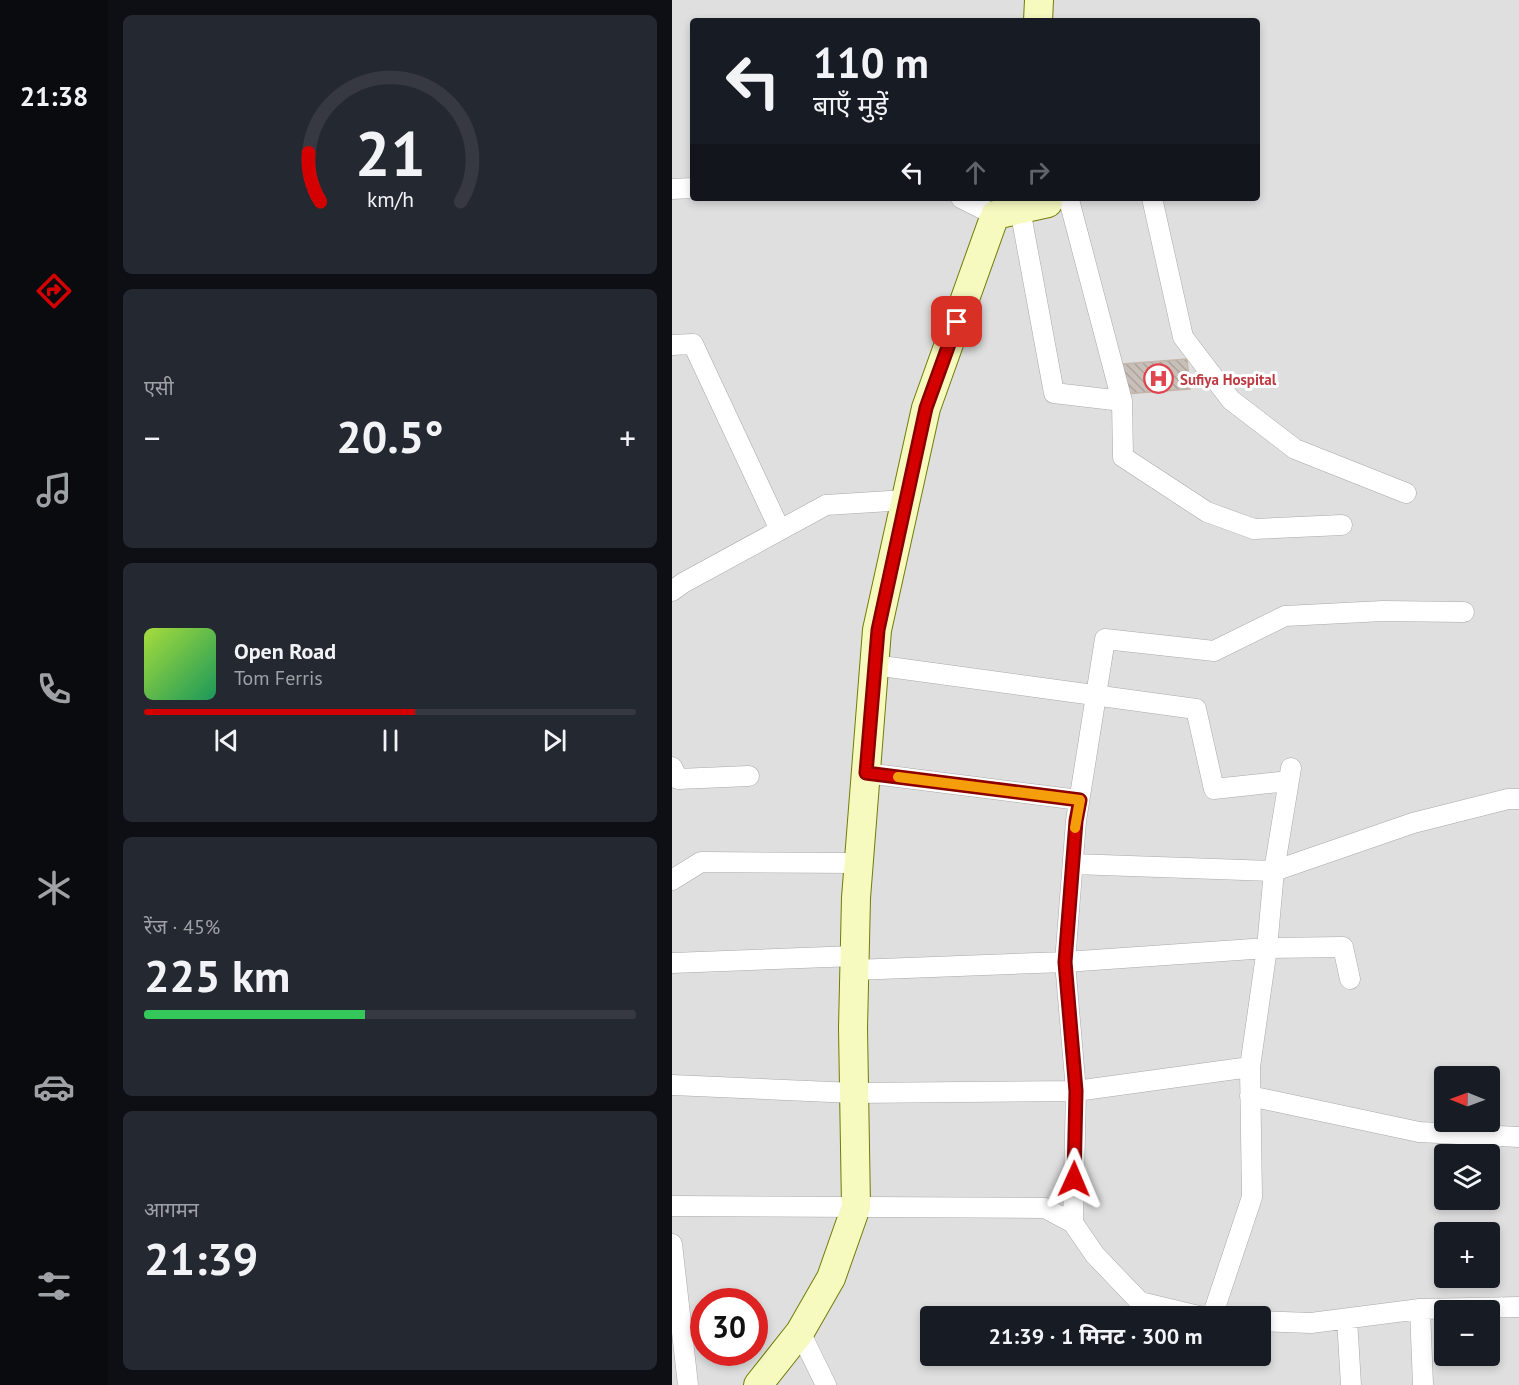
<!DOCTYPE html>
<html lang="hi">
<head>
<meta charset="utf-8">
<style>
	:root { --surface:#171b24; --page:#242831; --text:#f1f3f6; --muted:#9ea1a6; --line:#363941; --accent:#d40000 }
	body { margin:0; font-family:"PT Sans","Noto Sans Devanagari",sans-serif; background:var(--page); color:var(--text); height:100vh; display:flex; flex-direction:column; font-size:22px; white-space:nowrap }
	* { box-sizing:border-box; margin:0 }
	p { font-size:20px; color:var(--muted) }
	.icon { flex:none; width:33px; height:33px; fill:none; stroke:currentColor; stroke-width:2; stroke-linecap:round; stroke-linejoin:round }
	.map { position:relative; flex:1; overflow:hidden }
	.details { display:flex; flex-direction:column; gap:15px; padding:15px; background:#0d0f14; width:564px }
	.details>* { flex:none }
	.top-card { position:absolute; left:18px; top:18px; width:570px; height:183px; border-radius:6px; box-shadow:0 3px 9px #0003; background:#171b24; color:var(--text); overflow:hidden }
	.needle { width:39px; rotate:271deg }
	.controls { position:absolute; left:762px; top:1066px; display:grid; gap:12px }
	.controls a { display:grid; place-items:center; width:66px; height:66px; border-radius:6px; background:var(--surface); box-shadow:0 3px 9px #0003; font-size:30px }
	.speed { position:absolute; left:18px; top:1288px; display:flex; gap:12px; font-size:30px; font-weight:700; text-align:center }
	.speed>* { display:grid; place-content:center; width:78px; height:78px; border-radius:50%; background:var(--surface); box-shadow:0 3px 9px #0003; line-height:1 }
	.speed .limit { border:9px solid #d22; background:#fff; color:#111 }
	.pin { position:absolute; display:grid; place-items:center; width:51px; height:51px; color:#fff; margin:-26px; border-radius:12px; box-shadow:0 3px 9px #0006 }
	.me { position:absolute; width:66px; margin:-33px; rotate:1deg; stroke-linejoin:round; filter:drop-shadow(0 0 4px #0008) }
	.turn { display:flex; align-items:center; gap:21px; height:126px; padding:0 24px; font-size:27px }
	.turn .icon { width:78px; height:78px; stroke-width:2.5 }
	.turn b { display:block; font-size:42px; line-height:51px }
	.lanes { display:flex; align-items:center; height:57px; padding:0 24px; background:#0003; justify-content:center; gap:30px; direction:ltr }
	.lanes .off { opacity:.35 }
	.big { font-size:45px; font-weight:700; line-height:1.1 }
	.details .card { flex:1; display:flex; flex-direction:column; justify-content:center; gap:9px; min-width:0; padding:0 21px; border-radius:9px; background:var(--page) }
	.details .dial { align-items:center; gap:0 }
	.dial svg { height:156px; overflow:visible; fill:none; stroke:var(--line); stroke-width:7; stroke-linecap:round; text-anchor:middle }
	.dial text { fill:var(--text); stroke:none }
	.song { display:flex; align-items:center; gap:18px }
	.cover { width:72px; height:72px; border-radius:9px; background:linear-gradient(135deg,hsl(80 70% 55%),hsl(150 70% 35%)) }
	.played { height:6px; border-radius:3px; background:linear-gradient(90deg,var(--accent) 55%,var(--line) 55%) }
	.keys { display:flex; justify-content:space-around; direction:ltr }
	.heat { display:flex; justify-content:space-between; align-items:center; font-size:33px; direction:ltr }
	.charge { height:9px; border-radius:4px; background:linear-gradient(90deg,#34c759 45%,var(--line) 0) }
	.trip { position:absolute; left:248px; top:1306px; width:351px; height:60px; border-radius:6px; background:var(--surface); box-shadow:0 3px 9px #0003; font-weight:700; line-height:60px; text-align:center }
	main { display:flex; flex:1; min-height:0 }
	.dock { display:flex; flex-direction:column; width:108px; justify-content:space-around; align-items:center; background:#090b0e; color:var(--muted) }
	.dock .icon { width:42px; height:42px }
	.dock .current { color:var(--accent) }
	.dock b { font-size:27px; color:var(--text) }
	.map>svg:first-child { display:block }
</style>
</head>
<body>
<main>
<nav class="dock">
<b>21:38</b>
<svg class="icon current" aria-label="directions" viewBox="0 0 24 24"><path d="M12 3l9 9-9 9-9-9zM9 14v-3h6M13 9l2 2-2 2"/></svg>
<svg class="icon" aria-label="music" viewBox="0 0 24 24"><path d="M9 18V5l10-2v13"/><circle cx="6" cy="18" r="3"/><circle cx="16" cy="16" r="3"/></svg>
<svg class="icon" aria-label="phone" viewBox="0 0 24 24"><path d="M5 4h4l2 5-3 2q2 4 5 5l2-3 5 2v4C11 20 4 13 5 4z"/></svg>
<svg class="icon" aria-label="climate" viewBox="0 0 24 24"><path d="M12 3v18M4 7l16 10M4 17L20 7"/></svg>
<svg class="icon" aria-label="car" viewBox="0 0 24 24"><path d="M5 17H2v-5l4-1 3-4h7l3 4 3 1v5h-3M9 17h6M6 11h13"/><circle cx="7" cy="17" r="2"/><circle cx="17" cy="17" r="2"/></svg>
<svg class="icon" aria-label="filters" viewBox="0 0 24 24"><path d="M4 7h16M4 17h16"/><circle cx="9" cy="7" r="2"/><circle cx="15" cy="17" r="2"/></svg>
</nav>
<section class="details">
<div class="card dial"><svg viewBox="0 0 100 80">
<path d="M14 69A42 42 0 1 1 86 69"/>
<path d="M14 69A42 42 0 0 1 8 44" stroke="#d40000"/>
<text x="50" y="56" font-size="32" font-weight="700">21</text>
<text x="50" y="72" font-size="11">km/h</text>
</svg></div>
<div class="card"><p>एसी</p>
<div class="heat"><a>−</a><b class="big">20.5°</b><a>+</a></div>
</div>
<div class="card">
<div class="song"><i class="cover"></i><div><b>Open Road</b><p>Tom Ferris</p></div></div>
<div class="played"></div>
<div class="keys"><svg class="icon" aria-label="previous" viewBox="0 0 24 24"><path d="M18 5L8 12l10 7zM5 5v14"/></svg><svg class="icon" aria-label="pause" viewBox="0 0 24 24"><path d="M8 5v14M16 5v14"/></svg><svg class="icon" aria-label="next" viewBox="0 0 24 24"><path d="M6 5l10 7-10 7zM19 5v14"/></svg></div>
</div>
<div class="card"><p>रेंज · 45%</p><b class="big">225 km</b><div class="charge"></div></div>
<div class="card"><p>आगमन</p><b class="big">21:39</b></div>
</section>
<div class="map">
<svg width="847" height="1385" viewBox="0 0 847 1385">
	<defs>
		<pattern id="building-back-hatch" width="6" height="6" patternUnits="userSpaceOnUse" patternTransform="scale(1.5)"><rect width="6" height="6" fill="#c7bfb8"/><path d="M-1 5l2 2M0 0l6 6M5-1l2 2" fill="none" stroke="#aba49e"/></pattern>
	</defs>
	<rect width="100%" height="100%" fill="#f2efe9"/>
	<path fill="#e0dfdf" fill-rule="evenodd" d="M0,0H847V1385H0ZM21,21H585V198H21ZM772,1077H818V1122H772ZM772,1155H818V1200H772ZM772,1233H818V1278H772ZM32,1302H82V1353H32ZM772,1311H818V1356H772ZM258,1317H588V1356H258Z"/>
	<path fill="url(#building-back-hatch)" stroke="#c4b6ab" stroke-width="1.5" d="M515,359L518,389L453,394L451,364Z"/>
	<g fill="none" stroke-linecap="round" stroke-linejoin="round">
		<defs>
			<path id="street" d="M0,189L21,188
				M289,198L323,215
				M480,198L511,337L559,400L623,449L734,493
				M397,200L450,401
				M348,209L382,393L450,401L451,457L535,512L582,529L670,525
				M0,345L21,344L108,530
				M0,591L11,583L154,505L234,500
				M202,665L524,709L542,789L617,781
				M0,767L6,779L77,776
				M194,773L407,800
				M401,864L602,871L741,823L836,799H847
				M0,880L29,862L187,863
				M0,963L183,956
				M182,970L393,962L595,948L671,947L678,979
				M0,1085L182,1093L404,1091L578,1067
				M578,1096L747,1132L847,1137
				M0,1206L373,1208L401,1223L423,1255L468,1302L531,1317
				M401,1223L404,1091L393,962L404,821L433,639L542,651L613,616L711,611L792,612
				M0,1244L16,1385
				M748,1309L751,1385
				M540,1317L580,1197L578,1067L595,948L602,871L619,768
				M675,1319L679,1385
				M588,1321L639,1323L748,1309L847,1307
				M128,1332L154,1385"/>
			<path id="secondary" d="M366,21L367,0
				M86,1385L128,1332L159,1278L184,1207L181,1028L184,898L205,630L254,408L323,215L376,203V198"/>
		</defs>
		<use href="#street" stroke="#a9a9a9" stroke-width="21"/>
		<use href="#secondary" stroke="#707d05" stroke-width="30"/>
		<use href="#street" stroke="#fff" stroke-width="20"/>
		<use href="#secondary" stroke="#f7fabf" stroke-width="28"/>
	</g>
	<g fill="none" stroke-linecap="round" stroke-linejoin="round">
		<defs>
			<path id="route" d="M285,322L254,408L206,630L194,773L408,800L404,821L393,962L404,1091L402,1179"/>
		</defs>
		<use href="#route" stroke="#8a0000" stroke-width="15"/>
		<use href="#route" stroke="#d40000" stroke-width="10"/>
		<path stroke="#f59e0b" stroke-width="10" d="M226,777L408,800L403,828"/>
	</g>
	<defs>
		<symbol id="hospital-ring" viewBox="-11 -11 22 22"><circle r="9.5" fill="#fff" stroke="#e0444e" stroke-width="1.5"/><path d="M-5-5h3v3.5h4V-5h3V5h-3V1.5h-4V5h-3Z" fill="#e0444e"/></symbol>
	</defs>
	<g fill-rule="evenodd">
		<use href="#hospital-ring" x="470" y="362" width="33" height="33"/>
	</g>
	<g text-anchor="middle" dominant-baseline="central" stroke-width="6" stroke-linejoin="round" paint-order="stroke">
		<g font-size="15" font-weight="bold" fill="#be3a42" stroke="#fff" text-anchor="start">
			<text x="508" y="379">Sufiya Hospital</text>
		</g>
	</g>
</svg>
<div class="controls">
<a><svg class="needle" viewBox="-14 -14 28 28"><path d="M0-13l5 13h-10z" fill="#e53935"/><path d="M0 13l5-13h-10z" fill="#9ea1a6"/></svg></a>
<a><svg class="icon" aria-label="layers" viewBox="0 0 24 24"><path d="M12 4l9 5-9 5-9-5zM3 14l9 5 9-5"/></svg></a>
<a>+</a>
<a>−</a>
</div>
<div class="speed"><div class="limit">30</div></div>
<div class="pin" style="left:285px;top:322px;background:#d93025"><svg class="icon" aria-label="arrive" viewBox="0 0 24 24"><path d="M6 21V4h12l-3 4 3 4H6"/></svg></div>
<svg class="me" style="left:402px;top:1179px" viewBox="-20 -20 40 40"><path d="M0-17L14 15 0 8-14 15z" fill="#d40000" stroke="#fff" stroke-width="4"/></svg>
<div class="trip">21:39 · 1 मिनट · 300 m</div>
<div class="top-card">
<div class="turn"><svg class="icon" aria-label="left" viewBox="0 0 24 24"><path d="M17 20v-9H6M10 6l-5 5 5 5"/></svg><div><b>110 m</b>बाएँ मुड़ें</div></div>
<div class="lanes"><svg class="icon" aria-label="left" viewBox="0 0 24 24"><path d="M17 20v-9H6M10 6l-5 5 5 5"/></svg><svg class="icon off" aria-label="ahead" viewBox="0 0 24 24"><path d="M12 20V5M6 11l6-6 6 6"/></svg><svg class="icon off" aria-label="right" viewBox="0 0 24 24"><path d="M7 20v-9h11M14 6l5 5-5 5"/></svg></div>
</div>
</div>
</main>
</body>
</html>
